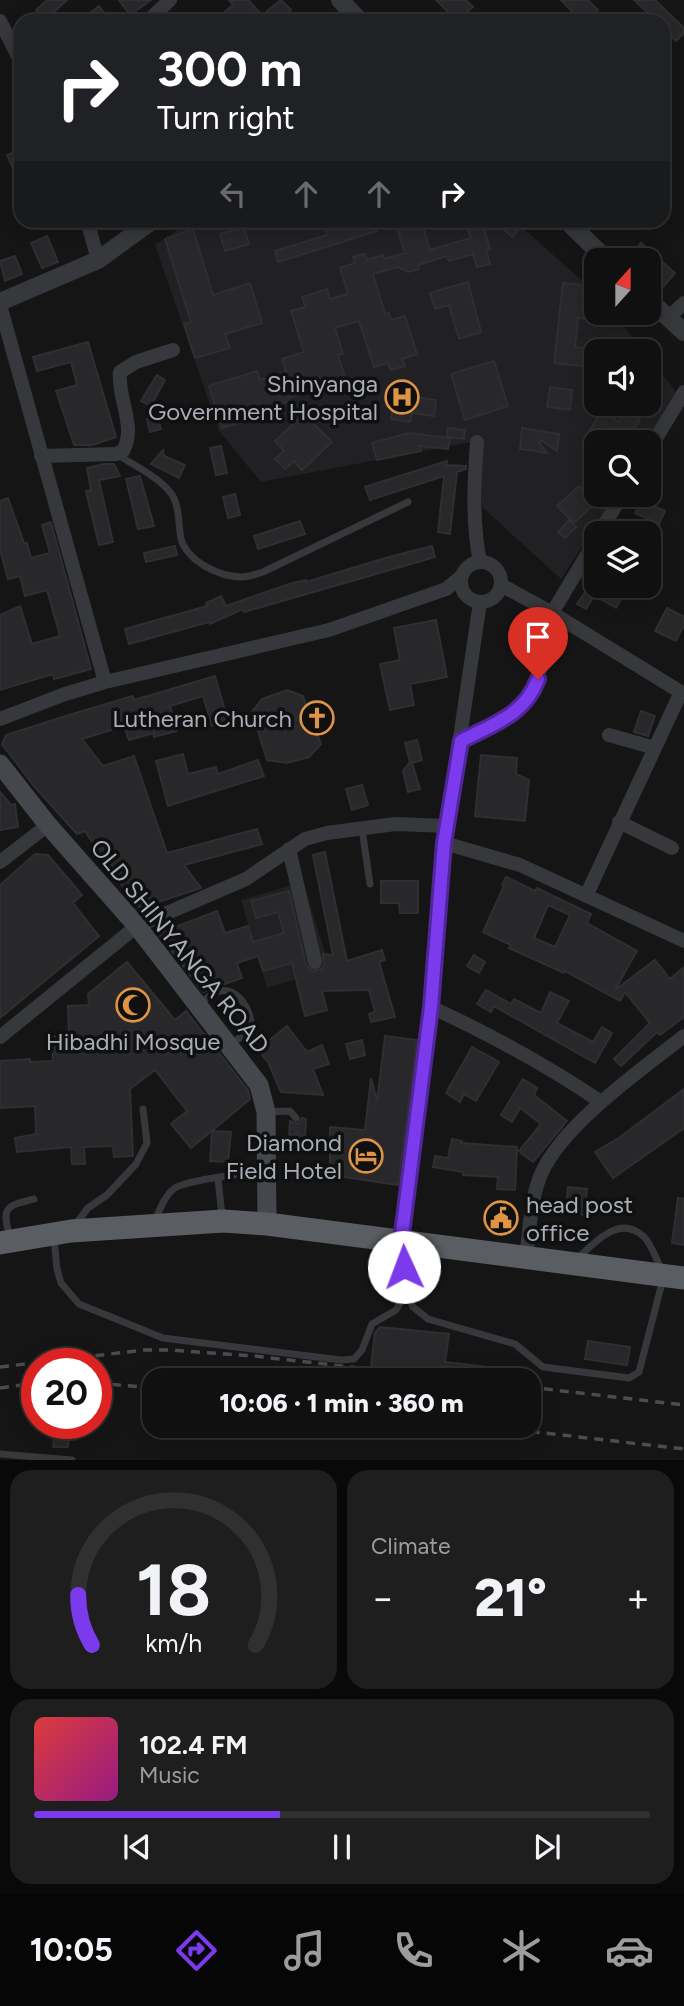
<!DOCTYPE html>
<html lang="en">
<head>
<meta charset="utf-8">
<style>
	:root { --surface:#101010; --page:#1e1e1e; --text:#f1f3f6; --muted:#9c9d9f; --line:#303030; --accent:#7c3aed }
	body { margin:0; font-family:Figtree,sans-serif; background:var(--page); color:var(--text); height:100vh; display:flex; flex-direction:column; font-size:26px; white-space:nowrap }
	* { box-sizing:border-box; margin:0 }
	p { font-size:23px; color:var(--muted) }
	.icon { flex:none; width:38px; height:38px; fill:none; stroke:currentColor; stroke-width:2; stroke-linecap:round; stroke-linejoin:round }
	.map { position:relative; height:1460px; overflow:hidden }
	.side { display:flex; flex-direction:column; gap:10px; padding:10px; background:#090909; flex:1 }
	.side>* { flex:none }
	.top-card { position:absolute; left:14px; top:14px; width:656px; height:214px; border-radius:21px; box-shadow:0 4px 18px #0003,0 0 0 2px var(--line); background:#202124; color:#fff; overflow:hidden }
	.needle { width:46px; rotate:21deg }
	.fabs { position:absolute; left:584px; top:248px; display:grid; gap:14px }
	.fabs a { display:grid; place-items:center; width:77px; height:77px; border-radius:14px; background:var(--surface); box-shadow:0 4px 18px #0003,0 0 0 2px var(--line); font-size:35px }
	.speed { position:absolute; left:21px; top:1348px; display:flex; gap:14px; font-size:35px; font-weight:700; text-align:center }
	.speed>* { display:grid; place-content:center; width:91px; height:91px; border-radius:50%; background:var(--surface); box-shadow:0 4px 18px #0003,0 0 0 2px var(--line); line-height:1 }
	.speed .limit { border:10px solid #d22; background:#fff; color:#111 }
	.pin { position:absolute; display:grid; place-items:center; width:60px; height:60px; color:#fff; margin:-72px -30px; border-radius:50% 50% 50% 0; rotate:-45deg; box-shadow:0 0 7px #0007 }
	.pin .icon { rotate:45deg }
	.me { position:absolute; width:77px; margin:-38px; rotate:358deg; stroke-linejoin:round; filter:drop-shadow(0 0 5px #0008) }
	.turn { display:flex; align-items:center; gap:24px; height:147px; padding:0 28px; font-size:32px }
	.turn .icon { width:91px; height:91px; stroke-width:2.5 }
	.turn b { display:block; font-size:49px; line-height:60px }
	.lanes { display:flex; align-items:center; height:66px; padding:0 28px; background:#0003; justify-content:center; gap:35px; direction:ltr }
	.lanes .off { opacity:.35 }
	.big { font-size:52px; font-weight:800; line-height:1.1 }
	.side .card { flex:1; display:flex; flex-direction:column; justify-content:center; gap:10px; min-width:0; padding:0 24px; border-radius:21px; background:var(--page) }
	.side .dial { align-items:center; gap:0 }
	.dial svg { height:182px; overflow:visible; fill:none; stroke:var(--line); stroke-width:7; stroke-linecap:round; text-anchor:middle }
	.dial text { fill:var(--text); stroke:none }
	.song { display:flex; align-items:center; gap:21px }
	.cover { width:84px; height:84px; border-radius:10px; background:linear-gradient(135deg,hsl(0 70% 55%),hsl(310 70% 35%)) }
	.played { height:7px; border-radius:4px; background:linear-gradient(90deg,var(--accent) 40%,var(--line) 40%) }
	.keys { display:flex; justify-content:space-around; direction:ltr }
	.heat { display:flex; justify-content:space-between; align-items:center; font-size:38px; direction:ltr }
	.side .tiles { flex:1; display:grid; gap:10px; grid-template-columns:1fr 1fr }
	.card:last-child { grid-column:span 2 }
	.trip { position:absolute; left:142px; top:1368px; width:399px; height:70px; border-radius:21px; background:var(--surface); box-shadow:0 4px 18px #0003,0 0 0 2px var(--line); font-weight:800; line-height:70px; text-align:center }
	.tabs { display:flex; height:112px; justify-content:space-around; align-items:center; background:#060606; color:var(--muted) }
	.tabs .icon { width:49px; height:49px }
	.tabs .active { color:var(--accent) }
	.tabs b { font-size:32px; color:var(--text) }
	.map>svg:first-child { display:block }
</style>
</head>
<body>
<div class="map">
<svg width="684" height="1460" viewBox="0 0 684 1460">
	<rect width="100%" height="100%" fill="#151516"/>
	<path fill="#212123" d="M190,221H515L597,294V313H614L644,352H597V404H649V358L675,390L676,406L649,443H597V495H616L561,579L482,507V440L261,482L219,431L155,245Z
		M303,882L330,969L267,988L241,900Z"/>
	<path fill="#28282a" stroke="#2f2f32" stroke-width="2" fill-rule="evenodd" d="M47,0H67L45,20L36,10Z
		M119,0H151L130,15Z
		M229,0H248L262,15L281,0L291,10L278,21H214L233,5Z
		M436,0H466L473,7L457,21Z
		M561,0H588L598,10L596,12L606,21H581Z
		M634,0H655L684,28V33L676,41L663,29V21H657Z
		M99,6L111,21H80Z
		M18,150L21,157V186L7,155Z
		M322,220H374L377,231L278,262L275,251L327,235Z
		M394,220H421L430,250L471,238L468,229L483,225L490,249L486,250L490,264L477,267L473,254L449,261L447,256L418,265L419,269L408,272L398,267L373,274L385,314L389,313L391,320L405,316L417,354L402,359L405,366L391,370L388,363L374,367L359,321L335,328L343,354L338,355L346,380L288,398L290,401L269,407L271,413L222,428L209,386L257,371L260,380L286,372L282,359L304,352L291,311L305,307L302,297L327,289L330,299L348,294L340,268L355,263L353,257L365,254L367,260L383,255L384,259L405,253Z
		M511,221L520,228L512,237L504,230Z
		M244,227L249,244L225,251L220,234Z
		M193,229L213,295L250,283L262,323L225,334L230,348L195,358L184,324L191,322L165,239Z
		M47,236L58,262L42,268L31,243Z
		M641,243L675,273L663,287L649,276V261H625Z
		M15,256L22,274L5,281L0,261Z
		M468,282L481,332L459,339L449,305L435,309L430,293Z
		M563,283L583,285L582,294L597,296L595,320L578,318L575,347L593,349L591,367L554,363Z
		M88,342L116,437L92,445H74L56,391L77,385L71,362L37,371L33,357Z
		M494,361L508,406L465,420L451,374Z
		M157,375L165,380L151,406L141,401Z
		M550,387L572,390L570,410L547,407Z
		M395,394L436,400L434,416L412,413L410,422L391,419Z
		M602,411L619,422L627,411L640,420L624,443H602L588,433Z
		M304,414L332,442L302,470L294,461L285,469L275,459L284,451L275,441Z
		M157,416L161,429L150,432L147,419Z
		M448,428L465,430L464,439L447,437Z
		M522,428L559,434L557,451L541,440L539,443L547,453L520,449Z
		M409,433L450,438L448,449L420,446L421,451L377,460L372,443Z
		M221,446L227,473L216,475L210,448Z
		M163,450L164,456L185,465L179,478L151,464Z
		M447,461L446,465L466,466V469L457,472L450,534L438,532L444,476L370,500L365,487Z
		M104,464H114L120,476L99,480L113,542L99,545L86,491L91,490L87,468Z
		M140,476L154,526L138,529L126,479Z
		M579,486L595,503L574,523L557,506Z
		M235,494L240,515L228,518L223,497Z
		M8,498L24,543H27L31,558L50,553L42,525L51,522L91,669L54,679L53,674L0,690V615L20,606L32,644L60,636L47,590L25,596L20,576L8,579L0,549V501Z
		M641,500L665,511L659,524L635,513Z
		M569,520L576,527L565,538L558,532Z
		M300,521L305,534L258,549L254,536Z
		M175,546L177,555L146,562L144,553Z
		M432,546L435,557L244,612L243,609L210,624L209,622L129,644L125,629L207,606L206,603L221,596L226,606L289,584L306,580V582L389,557Z
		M610,586H629L616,608L602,600Z
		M587,589L595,594L586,609L577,604Z
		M667,608L684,617V625L676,641L655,631Z
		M436,620L447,677L410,684L414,705L390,710L380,664L400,660L394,628Z
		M215,676L228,721L212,726L203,696L170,706L177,731L154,737V733L129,740L124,726L82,739L103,766L134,756L167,853L257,829L262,844L184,865L201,888L140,908L111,872L85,831L77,834L34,786L2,744L6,735L69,715L133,696L134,700Z
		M287,690L303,696L321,744L309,757L287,763L267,760L252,712L262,699Z
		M641,711L655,716L648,736L634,732Z
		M417,740L422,760L412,763L420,789L408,792L403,771L410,762L405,743Z
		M183,754L188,774L216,767L218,774L258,760L264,776L168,806L156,761Z
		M481,755L517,758L516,774L529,780L525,821L475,816Z
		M362,785L368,805L352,810L346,789Z
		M0,792L11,805L15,804L18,827L0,830Z
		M325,852L347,961L382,950L385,960L379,962L395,1017L371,1022L369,1014L375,1012L369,990L322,991L327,1010L305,1016L292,963L263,971L258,956L237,963L242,978L203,992L160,936L162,932L217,911L225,933L248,926L253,942L284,933L278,912L256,918L251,901L289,891L306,965L313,971L322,969L324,964L323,954L333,955L313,855Z
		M35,854L48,855L82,895L73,903L99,936L0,1018V885Z
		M506,877L535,891L537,888L591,914L587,923L637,951L615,990L655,960L670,979L684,967V1017L660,1035L657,1032L621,1066L614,1059L650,1023L625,992L620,1001L565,971L564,973L509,948L511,945L483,932L504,886L502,885ZM548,905L570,915L555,947L534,938Z
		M381,881H418V913H400L399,903H381Z
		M474,955L485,962L479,973L467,966Z
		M127,962L175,1020L186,1011L248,1090L250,1099L191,1148L171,1124L187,1111L155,1070L130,1089L133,1156L114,1157L113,1146L84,1147L85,1164H72L71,1147L17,1152L15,1138L36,1134L35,1106L0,1108V1061L30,1059V1062L53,1061L52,1037L69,1036L68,1006L89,1005L88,994Z
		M486,990L511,1004L514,999L541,1013L550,992L569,1001L557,1023L593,1042L602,1027L612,1033L595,1063L494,1006L491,1012L477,1004Z
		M287,1026L307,1052L322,1045L329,1064L313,1069L323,1095L281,1092L268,1062L258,1050Z
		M385,1036L417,1040L398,1185L330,1175V1127L365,1130L371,1078L377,1101Z
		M362,1040L365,1055L350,1059L346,1044Z
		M472,1047L499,1062L476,1101L464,1094L460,1102L446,1093Z
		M523,1079L537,1088L534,1095L567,1121L533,1162L519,1151L541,1124L520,1108L512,1122L501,1115Z
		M684,1089V1128L613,1178L595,1152L620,1137Z
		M302,1118L306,1119L305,1139L298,1132L289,1138L290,1121L298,1124Z
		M212,1131L231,1132L228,1162L210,1161Z
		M452,1139L462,1141L461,1143L517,1147L515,1190L497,1189L498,1177L463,1175V1172L433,1167L435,1156L448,1158Z
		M568,1187L587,1189L585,1215L566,1213Z
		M678,1198L684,1199V1245L672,1243Z
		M380,1327L449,1334L445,1362L505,1369L503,1381L371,1366L375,1333Z
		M588,1341L630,1347L627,1365L585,1359Z
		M54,1437L69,1438L68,1447H53Z"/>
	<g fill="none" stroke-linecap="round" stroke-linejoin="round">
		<path stroke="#36383b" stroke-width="7" d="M117,454C134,466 157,476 170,492C180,504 178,524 181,539C188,562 220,577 242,577C249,577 256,574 263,572L408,502
			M362,829L370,884
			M198,1005C204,1001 210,994 217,992C237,984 253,1012 251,1028L232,1044
			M266,1112L290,1111L296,1118
			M268,1149C279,1148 292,1150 297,1138
			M218,1179L222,1216
			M155,1220C160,1209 165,1195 175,1188C189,1179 246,1174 266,1170
			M75,1225L88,1208L107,1195L136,1164L147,1143L143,1109
			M10,1237C1,1207 6,1206 34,1199
			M54,1238L57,1269L61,1283L79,1304L163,1338L341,1360L354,1359L362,1350L372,1324L396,1310L406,1292
			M401,1246L406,1292L413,1307L428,1319L515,1344L543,1367L629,1378L639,1372L664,1275C659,1266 651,1242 643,1236C619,1214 594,1243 577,1259
			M0,1454L72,1460"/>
		<path stroke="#36383b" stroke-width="14" d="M0,21L21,62
			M148,21L170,0
			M87,220L98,260
			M0,305L105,682
			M668,318L684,303
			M477,442C474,482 472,522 480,562
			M649,450L684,392
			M41,456L116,454L123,451C137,426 117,398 120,372L136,362L173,350
			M599,534L622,495
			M461 582a20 20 0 1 1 40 0a20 20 0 1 1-40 0Z
			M501,585L552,613L684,694
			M0,719L65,694L105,682L329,630L446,589L462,576
			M609,735L655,748
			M461,741L519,710L530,697L542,665L552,613L597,538
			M619,822L672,848
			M444,843L520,865L684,941
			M289,849L315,962
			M0,862L48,825
			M586,896L681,692
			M431,1007C491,1035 547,1065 601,1102
			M0,1037L137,926L246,879L305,839L327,833L395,824L447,826
			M401,1242L431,1007L447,826L480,602
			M526,1257C530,1230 530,1198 542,1172C565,1123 641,1070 684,1036"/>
		<path stroke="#36383b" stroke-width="18" d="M340,0L360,21
			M566,220L608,261
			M649,300L684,332
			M0,302L98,260L153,220"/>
		<path stroke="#44474b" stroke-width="19" d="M0,764L48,825L137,926L259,1085L266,1112L267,1224"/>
		<path stroke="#5a5e62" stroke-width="23" d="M0,1243L71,1231L223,1221L267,1224L684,1278"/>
		<path stroke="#494c50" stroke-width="3.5" stroke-dasharray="9 7" stroke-linecap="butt" d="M0,1367L144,1350H170L254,1356L474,1381
			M96,1383L154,1388
			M528,1387L684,1405
			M0,1388L37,1383
			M483,1426L684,1449"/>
	</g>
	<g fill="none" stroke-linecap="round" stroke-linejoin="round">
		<defs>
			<path id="route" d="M404,1267L401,1242L431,1007L444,843L461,741C493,724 525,715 538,679"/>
		</defs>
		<use href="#route" stroke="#51269a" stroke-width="18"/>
		<use href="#route" stroke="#7c3aed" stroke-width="12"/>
	</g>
	<defs>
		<symbol id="hospital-ring" viewBox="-11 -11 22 22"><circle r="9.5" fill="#101011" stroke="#df9344" stroke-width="1.5"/><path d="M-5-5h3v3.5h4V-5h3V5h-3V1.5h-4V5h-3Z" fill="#df9344"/></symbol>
		<symbol id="church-ring" viewBox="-11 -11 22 22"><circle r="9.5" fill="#101011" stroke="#df9344" stroke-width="1.5"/><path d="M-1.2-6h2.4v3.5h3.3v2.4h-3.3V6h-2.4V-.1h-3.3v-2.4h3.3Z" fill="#df9344"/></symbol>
		<symbol id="mosque-ring" viewBox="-11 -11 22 22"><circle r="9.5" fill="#101011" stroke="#df9344" stroke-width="1.5"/><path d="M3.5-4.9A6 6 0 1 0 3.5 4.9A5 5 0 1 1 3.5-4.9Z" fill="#df9344"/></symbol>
		<symbol id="hotel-ring" viewBox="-11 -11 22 22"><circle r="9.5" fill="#101011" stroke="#df9344" stroke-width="1.5"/><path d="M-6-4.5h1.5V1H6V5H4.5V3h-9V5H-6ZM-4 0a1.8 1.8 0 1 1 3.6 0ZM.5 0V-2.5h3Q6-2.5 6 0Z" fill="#df9344"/></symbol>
		<symbol id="civic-ring" viewBox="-11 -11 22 22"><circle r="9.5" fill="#101011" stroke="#df9344" stroke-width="1.5"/><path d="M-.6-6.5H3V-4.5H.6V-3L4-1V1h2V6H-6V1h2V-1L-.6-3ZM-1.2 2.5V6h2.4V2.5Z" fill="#df9344"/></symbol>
	</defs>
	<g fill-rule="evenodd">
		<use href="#hospital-ring" x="383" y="378" width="38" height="38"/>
		<use href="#church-ring" x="298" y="699" width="38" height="38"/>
		<use href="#mosque-ring" x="114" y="986" width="38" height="38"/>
		<use href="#hotel-ring" x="347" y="1137" width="38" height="38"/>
		<use href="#civic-ring" x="482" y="1199" width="38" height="38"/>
	</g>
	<g text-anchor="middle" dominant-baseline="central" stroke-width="7" stroke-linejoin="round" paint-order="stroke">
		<g font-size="24" fill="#a8aeb5" stroke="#101011" text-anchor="end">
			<text x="378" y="383">Shinyanga<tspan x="378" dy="28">Government Hospital</tspan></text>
			<text x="292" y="718">Lutheran Church</text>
			<text x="133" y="1041" text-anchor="middle">Hibadhi Mosque</text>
			<text x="342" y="1142">Diamond<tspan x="342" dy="28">Field Hotel</tspan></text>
			<text x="526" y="1204" text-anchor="start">head post<tspan x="526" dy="28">office</tspan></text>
		</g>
		<g font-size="24" fill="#a8aeb5" stroke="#101011">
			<text transform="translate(180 946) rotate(51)">OLD SHINYANGA ROAD</text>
		</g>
	</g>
</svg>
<div class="fabs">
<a><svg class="needle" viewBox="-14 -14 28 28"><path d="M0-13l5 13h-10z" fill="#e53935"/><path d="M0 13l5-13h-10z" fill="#9c9d9f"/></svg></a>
<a><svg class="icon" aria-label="sound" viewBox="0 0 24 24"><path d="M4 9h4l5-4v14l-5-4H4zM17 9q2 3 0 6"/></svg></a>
<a><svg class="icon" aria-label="search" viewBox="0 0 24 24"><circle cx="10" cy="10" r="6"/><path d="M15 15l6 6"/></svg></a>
<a><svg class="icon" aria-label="layers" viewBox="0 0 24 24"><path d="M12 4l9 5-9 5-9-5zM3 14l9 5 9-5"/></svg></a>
</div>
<div class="speed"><div class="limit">20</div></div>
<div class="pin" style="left:538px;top:679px;background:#d93025"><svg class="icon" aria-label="arrive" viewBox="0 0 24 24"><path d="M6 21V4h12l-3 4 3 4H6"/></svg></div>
<svg class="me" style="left:404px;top:1267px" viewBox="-20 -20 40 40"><circle r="19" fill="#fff"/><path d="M0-13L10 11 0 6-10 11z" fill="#7c3aed"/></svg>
<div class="trip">10:06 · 1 min · 360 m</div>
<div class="top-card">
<div class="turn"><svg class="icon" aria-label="right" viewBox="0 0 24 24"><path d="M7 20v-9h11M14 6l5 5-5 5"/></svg><div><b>300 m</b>Turn right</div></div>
<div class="lanes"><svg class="icon off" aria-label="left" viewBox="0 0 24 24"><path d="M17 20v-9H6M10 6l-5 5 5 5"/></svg><svg class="icon off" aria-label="ahead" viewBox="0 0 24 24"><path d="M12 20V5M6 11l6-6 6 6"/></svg><svg class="icon off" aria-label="ahead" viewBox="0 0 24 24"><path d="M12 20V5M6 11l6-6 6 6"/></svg><svg class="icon" aria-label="right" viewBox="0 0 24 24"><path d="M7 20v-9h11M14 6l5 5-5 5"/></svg></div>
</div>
</div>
<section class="side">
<div class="tiles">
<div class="card dial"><svg viewBox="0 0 100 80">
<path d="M14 69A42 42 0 1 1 86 69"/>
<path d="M14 69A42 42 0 0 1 8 47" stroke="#7c3aed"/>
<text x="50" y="56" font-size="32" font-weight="700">18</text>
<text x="50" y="72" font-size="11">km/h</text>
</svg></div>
<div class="card"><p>Climate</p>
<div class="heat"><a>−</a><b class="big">21°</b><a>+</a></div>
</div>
<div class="card">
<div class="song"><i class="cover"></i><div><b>102.4 FM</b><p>Music</p></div></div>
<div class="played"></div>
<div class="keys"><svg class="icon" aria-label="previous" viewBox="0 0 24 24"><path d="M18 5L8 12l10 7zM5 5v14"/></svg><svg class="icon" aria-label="pause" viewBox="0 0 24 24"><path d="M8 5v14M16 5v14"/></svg><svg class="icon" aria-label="next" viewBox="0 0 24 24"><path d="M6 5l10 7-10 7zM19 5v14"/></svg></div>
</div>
</div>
</section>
<nav class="tabs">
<b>10:05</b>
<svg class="icon active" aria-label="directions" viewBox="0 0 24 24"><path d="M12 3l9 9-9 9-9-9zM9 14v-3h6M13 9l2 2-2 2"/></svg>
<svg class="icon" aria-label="music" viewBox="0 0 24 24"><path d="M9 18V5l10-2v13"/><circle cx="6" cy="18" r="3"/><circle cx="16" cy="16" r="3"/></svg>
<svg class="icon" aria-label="phone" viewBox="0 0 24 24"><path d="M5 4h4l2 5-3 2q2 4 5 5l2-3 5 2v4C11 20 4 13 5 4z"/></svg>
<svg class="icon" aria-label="climate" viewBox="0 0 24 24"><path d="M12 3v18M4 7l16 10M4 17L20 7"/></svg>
<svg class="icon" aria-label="car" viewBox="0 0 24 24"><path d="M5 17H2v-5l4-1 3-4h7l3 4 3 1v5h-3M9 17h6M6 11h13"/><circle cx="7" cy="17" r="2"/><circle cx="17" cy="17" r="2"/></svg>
</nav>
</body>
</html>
